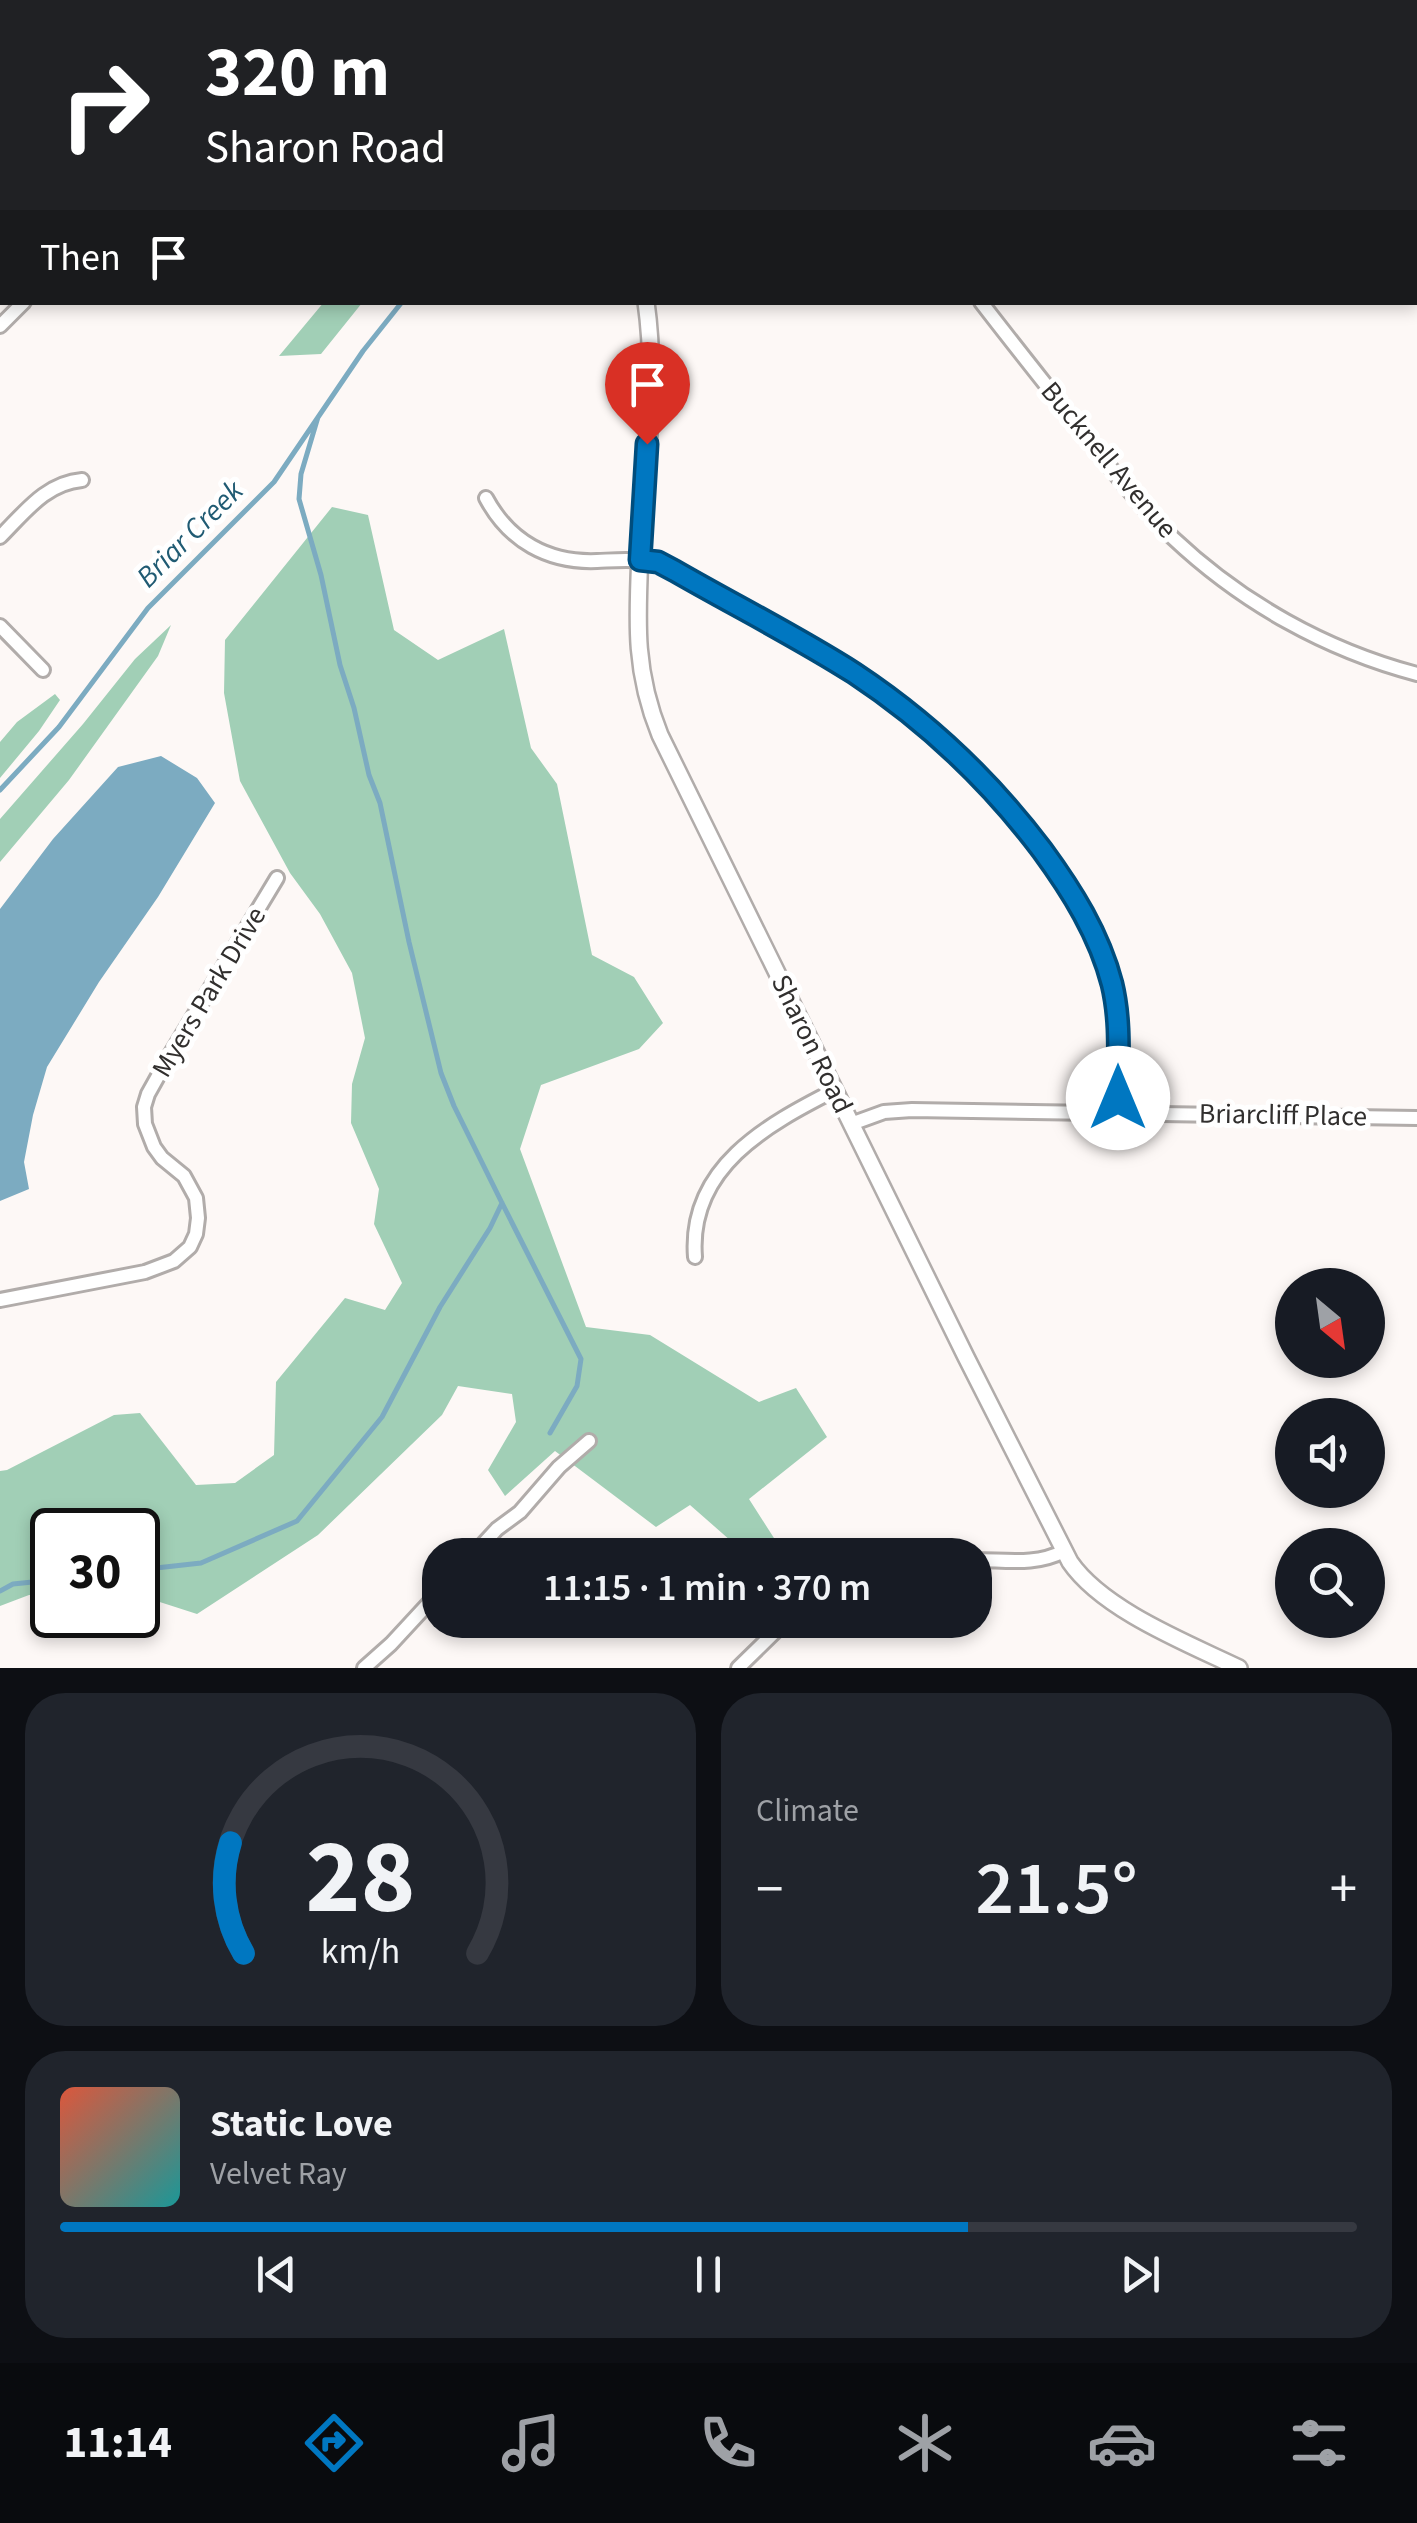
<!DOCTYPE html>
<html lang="en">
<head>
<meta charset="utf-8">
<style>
	:root { --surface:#171b24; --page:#20242c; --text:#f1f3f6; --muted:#9ea1a6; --line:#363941; --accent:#0077c1 }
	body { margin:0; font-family:"Source Sans 3",sans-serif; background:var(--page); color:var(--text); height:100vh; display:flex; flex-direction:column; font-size:38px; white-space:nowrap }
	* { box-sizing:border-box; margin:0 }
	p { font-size:32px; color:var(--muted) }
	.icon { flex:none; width:55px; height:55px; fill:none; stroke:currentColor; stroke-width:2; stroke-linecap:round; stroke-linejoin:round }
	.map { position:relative; height:1668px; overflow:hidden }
	.details { display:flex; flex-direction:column; gap:25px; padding:25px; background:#0d0f14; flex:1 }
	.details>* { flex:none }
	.guide { position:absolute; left:0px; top:0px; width:1418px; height:305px; box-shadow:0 5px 15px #0003; background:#202124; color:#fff; overflow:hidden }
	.needle { width:65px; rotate:151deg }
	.buttons { position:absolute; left:1275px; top:1268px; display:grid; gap:20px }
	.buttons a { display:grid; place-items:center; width:110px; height:110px; border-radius:50%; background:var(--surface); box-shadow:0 5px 15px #0003; font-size:50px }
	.speed { position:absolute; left:30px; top:1508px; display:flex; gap:20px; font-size:50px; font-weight:700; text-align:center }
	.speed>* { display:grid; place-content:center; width:130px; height:130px; border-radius:50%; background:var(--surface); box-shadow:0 5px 15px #0003; line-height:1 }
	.speed .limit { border:5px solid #111; border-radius:15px; background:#fff; color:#111 }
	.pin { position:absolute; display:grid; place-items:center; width:85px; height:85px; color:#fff; margin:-102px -42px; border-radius:50% 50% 50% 0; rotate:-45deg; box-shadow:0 0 10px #0007 }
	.pin .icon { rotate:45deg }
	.me { position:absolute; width:110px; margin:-55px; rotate:0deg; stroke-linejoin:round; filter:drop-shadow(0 0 8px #0008) }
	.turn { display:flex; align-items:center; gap:35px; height:210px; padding:0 40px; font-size:45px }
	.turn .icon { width:130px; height:130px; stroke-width:2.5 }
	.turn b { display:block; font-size:70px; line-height:85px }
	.then { display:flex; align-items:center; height:95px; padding:0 40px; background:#0003; gap:20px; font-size:38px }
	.big { font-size:75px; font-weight:600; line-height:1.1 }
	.details .widget { flex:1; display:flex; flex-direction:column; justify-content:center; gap:15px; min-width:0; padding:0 35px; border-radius:40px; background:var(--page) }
	.details .dial { align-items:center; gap:0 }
	.dial svg { height:260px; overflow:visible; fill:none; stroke:var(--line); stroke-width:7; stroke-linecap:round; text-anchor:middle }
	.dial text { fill:var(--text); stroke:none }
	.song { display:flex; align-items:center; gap:30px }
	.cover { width:120px; height:120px; border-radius:15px; background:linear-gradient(135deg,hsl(10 70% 55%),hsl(180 70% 35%)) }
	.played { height:10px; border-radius:5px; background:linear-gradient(90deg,var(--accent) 70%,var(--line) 70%) }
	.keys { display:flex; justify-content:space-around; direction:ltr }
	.heat { display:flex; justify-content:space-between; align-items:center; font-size:55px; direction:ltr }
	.details .tiles { flex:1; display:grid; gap:25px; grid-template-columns:1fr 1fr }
	.widget:last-child { grid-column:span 2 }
	.trip { position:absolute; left:422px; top:1538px; width:570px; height:100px; border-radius:40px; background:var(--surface); box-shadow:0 5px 15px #0003; font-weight:600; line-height:100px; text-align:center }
	.menu { display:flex; height:160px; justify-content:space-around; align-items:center; background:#090b0e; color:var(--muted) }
	.menu .icon { width:70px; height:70px }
	.menu .active { color:var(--accent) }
	.menu b { font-size:45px; color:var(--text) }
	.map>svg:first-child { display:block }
</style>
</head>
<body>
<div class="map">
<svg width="1417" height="1668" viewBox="0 0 1417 1668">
	<rect width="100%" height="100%" fill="#fdf8f6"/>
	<path fill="#b1d5c1" d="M970,0H1417V118L1415,117V2H979Z"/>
	<path fill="#a1cfb6" d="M324,302L362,303L321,354L279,356Z
		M332,507L368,515L394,630L438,660L504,629L531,748L557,784L592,955L634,977L663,1023L639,1049L541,1085L520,1149L586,1327L650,1335L759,1402L796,1388L827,1437L749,1499L781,1549L773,1555H747L690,1505L656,1527L555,1451L505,1496L488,1470L516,1422L512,1394L458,1386L442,1415L318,1535L197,1614L138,1595V1530H52V1595H29L0,1606V1471L7,1470L114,1415L140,1413L196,1485L235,1483L274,1455L276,1382L345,1298L385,1310L402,1283L374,1224L379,1189L351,1123L352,1084L365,1038L352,973L320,914L290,873L240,781L224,693L225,640Z
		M171,625L158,656L69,780L0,862V819L83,724L135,659Z
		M55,694L60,700L39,731L0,778V742L17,722Z"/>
	<path fill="#7cabc1" d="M161,756L197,778L215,803L158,897L99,982L47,1067L33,1115L24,1162L29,1189L0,1201V909L53,839L118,767Z"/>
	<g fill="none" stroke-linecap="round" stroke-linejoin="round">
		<path stroke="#7cabc1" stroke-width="5" d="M318,417L301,474L299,499L321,575L340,665L354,708L369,775L380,803L409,942L441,1073L454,1106L502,1203L581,1359L577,1386L550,1433
			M0,790L59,727L148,608L274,482L363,351L402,302
			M138,1570L201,1563L297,1521L382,1417L440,1307L490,1228L502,1203
			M0,1591L13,1584L52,1580"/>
		<defs>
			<path id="service" d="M1277,0V2"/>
			<path id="minor" d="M337,2L340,0
				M467,2V0
				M1415,257H1417
				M981,302C1014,345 1047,386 1080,428C1109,466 1138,505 1173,538C1242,603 1326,650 1417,674
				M0,326L24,302
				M486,498C509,541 548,563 597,561C625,560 650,557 675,571C734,605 796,636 853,673C925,720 990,781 1041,850C1072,890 1099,933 1112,983C1122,1025 1119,1069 1118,1112
				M0,537C25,512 46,483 82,480
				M0,626L43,670
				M851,1124L884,1112L912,1110L1417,1118
				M695,1257C688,1168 766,1125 835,1090
				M0,1300L145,1272L174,1261L190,1247L196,1234L198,1218L196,1198L184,1176L162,1158L154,1147L145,1124L144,1107L148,1094L167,1060L277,878
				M473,1555L497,1529L520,1512L559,1467L589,1441
				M975,1560C1006,1560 1035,1566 1064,1551
				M364,1668L391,1644L440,1591
				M738,1668L787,1620"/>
			<path id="tertiary" d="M409,0L413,2
				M646,302C658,386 645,471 640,554C637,622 634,671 660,735L966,1357L1070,1562C1103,1610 1187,1643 1239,1668"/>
		</defs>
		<use href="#service" stroke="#b1acaa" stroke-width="11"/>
		<use href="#minor" stroke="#b1acaa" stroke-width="18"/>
		<use href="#tertiary" stroke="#b1acaa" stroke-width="20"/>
		<use href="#service" stroke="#fff" stroke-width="6"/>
		<use href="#minor" stroke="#fff" stroke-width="12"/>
		<use href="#tertiary" stroke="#fff" stroke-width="15"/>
	</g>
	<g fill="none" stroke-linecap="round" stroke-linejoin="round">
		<defs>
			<path id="route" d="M647,444L640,560L658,562L675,571C734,605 796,636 854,673C925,720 990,781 1042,850C1072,891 1099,934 1112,984C1121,1021 1118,1059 1118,1098"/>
		</defs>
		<use href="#route" stroke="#004d7d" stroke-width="25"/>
		<use href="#route" stroke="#0077c1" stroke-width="18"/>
	</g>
	<g text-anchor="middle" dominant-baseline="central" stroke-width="10" stroke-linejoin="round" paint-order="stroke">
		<g font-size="28" fill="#312f2e" stroke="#fff">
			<text transform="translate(1109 460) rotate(50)">Bucknell Avenue</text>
			<text transform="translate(209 992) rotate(-59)">Myers Park Drive</text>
			<text transform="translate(812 1044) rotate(64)">Sharon Road</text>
			<text transform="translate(1283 1115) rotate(1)">Briarcliff Place</text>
		</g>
		<g font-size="30" font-style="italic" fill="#205b73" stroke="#fff">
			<text transform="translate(190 534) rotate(-45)">Briar Creek</text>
		</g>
	</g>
</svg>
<div class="buttons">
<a><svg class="needle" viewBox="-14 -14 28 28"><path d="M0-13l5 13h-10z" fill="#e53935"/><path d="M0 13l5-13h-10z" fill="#9ea1a6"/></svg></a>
<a><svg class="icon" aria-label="sound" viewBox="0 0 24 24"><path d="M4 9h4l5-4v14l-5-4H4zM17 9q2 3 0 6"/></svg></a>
<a><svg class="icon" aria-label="search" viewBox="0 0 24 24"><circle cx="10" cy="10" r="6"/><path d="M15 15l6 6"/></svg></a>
</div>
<div class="speed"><div class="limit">30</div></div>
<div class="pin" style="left:647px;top:444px;background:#d93025"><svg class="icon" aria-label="arrive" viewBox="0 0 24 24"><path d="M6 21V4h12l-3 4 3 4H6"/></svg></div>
<svg class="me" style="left:1118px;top:1098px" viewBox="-20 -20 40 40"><circle r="19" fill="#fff"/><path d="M0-13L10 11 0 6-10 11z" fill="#0077c1"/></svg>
<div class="trip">11:15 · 1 min · 370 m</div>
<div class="guide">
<div class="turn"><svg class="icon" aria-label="right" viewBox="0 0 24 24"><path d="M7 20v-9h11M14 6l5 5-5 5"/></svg><div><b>320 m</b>Sharon Road</div></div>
<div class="then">Then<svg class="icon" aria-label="arrive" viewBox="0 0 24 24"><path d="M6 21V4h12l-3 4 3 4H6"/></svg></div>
</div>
</div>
<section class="details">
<div class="tiles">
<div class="widget dial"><svg viewBox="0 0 100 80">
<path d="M14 69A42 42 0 1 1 86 69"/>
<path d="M14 69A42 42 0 0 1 10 35" stroke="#0077c1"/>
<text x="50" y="56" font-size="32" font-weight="700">28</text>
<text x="50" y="72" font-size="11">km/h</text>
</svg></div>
<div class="widget"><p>Climate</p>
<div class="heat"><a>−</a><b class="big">21.5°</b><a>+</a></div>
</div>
<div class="widget">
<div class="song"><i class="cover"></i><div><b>Static Love</b><p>Velvet Ray</p></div></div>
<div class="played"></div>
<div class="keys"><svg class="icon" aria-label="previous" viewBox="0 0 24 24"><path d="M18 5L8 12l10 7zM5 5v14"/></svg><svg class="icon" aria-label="pause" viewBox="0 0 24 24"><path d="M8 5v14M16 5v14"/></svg><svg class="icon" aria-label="next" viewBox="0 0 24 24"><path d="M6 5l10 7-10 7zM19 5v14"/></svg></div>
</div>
</div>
</section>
<nav class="menu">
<b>11:14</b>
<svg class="icon active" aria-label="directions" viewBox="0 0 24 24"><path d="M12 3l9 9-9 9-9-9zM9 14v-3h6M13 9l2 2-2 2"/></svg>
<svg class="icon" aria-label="music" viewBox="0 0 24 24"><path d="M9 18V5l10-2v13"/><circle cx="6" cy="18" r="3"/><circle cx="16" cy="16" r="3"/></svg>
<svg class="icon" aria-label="phone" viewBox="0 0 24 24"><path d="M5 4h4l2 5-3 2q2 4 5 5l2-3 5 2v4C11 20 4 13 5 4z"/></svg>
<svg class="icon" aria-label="climate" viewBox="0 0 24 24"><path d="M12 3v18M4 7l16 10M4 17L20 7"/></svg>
<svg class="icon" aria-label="car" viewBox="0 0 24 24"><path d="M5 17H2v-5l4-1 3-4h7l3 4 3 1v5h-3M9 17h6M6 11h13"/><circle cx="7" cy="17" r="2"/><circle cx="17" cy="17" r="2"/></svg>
<svg class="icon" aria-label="filters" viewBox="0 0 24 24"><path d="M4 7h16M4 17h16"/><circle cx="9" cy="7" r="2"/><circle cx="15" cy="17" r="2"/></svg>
</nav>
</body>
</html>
